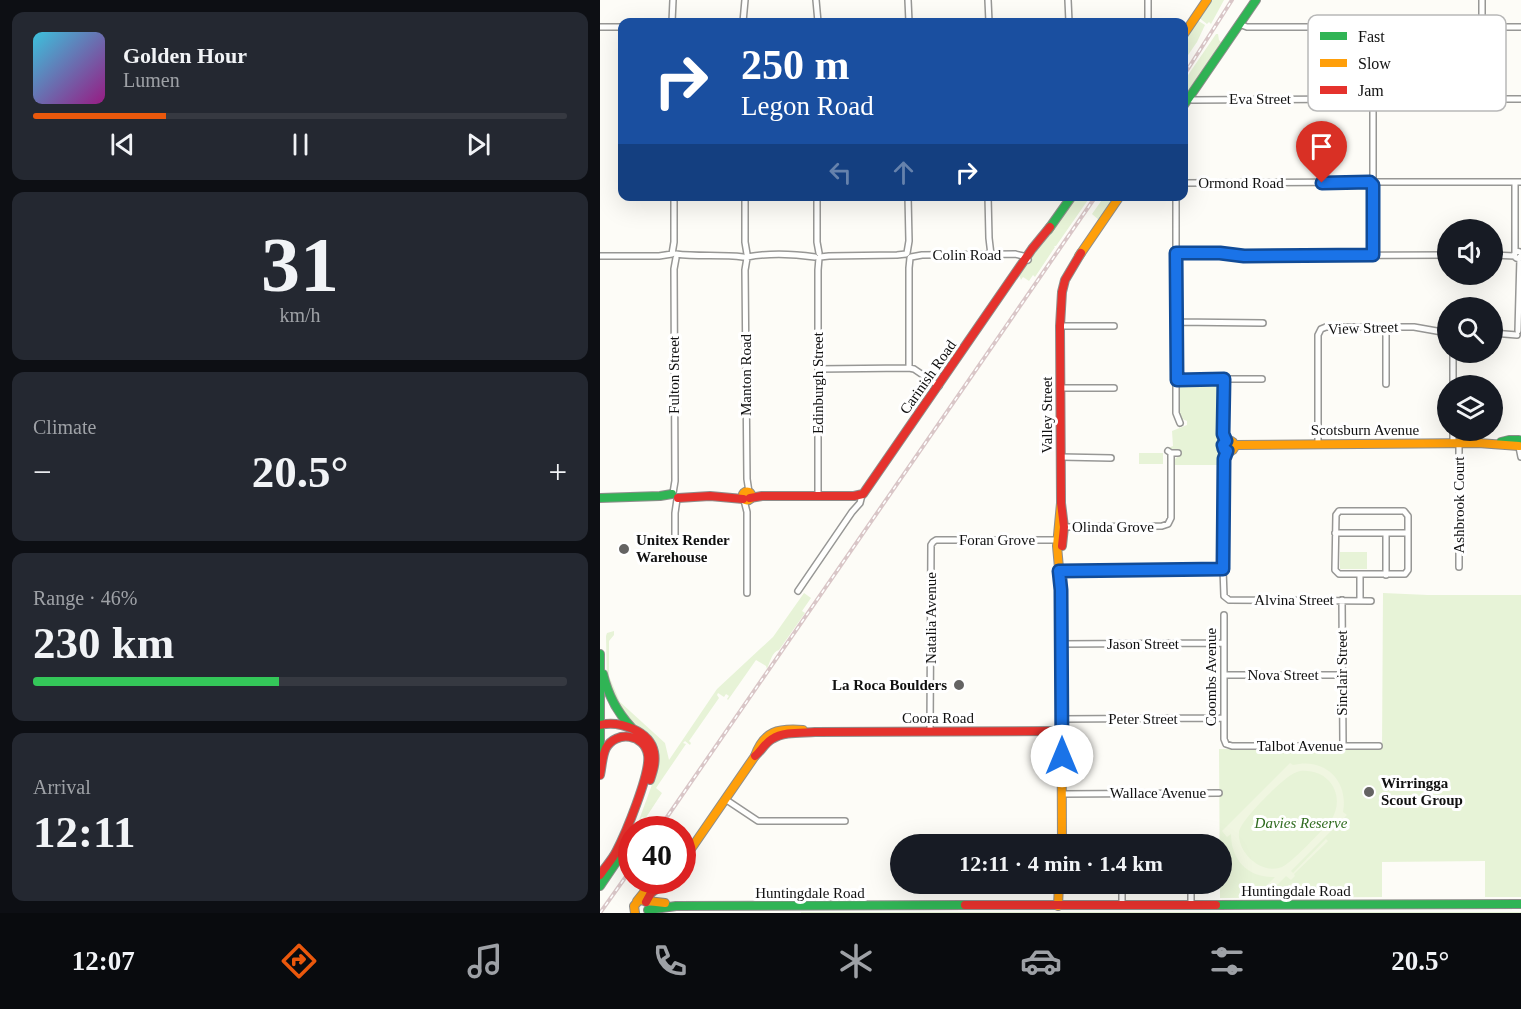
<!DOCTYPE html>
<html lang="en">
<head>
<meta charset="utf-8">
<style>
	:root { --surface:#171b24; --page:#242831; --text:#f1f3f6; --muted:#9ea1a6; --line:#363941; --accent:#ea580c }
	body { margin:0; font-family:"Times New Roman",serif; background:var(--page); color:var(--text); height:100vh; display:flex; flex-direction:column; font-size:22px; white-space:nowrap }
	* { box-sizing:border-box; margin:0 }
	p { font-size:20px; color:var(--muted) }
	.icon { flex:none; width:33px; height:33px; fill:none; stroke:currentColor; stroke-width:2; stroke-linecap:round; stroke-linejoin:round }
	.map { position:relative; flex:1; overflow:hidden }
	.side { display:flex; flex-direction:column; gap:12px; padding:12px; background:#0d0f14; width:600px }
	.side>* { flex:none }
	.top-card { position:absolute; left:18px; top:18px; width:570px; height:183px; border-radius:12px; box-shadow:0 6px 24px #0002; background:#1a4fa0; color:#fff; overflow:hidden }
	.controls { position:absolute; left:837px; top:219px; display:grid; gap:12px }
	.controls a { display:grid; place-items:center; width:66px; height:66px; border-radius:50%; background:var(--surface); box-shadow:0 6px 24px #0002; font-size:30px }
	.speed { position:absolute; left:18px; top:816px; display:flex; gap:12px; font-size:30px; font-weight:700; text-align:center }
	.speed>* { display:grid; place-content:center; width:78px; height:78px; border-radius:50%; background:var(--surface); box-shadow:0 6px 24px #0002; line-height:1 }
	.speed .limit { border:9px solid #d22; background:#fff; color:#111 }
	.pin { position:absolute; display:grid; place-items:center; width:51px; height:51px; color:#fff; margin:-62px -26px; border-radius:50% 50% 50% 0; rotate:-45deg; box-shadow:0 0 6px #0007 }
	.pin .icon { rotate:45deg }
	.me { position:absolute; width:66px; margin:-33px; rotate:0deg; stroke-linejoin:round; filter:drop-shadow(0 0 4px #0008) }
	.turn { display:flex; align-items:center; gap:21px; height:126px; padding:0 24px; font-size:27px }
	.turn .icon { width:78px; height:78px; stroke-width:2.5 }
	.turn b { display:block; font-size:42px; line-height:51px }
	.lanes { display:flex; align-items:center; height:57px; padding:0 24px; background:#0003; justify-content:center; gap:30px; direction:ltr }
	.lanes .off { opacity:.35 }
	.big { font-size:45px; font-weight:800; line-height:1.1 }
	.side .widget { flex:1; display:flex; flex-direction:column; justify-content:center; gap:9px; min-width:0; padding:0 21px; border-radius:12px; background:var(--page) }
	.side .dial { align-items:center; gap:0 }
	.dial b { font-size:78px; line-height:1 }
	.song { display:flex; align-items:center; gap:18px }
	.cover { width:72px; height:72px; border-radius:9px; background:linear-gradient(135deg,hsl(190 70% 55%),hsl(310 70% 35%)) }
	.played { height:6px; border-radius:3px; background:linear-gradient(90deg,var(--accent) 25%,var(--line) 25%) }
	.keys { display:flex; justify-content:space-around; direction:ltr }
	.heat { display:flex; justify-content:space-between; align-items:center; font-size:33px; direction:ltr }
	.charge { height:9px; border-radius:4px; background:linear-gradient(90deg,#34c759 46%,var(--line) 0) }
	.trip { position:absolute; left:290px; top:834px; width:342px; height:60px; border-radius:30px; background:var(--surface); box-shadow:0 6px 24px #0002; font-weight:800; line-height:60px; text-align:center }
	.tab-bar { display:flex; height:96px; justify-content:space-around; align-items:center; background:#090b0e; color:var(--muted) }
	.tab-bar .icon { width:42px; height:42px }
	.tab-bar .active { color:var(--accent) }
	.tab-bar b { font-size:27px; color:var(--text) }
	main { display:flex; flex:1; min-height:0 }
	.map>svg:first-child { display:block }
</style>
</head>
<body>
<main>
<section class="side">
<div class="widget">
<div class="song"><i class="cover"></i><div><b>Golden Hour</b><p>Lumen</p></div></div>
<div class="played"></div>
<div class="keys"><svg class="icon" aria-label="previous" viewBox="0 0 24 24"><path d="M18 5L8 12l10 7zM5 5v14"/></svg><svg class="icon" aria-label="pause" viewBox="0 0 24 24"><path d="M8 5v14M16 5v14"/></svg><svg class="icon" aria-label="next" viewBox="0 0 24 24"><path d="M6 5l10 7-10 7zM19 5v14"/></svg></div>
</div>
<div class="widget dial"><b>31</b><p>km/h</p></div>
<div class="widget"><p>Climate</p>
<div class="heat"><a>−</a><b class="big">20.5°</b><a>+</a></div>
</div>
<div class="widget"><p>Range · 46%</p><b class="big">230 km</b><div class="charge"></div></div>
<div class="widget"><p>Arrival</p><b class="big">12:11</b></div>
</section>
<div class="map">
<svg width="921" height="913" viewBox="0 0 921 913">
	<rect width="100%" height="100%" fill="#fdfcf7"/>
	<path fill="#e7f3d7" d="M611,0H624L611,24L609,22L607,24L598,17Z
		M597,20L605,25L597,42L584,61V39Z
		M616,34H618L619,40L621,42L625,38L587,95L584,93V81Z
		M475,197H490L456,246H454L455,247L435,277L433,275L429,281L423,277L421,280L419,275Z
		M504,197H517L500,221L492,214Z
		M585,382H617L621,387L619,437L621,443L620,465H573L575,459L580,455L579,450L574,451L568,448L573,446L572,431L587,425V421L582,419L579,412V386L582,382Z
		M539,453H563V464H539Z
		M740,552H767V569H740Z
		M204,593L211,598L202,611L205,613L179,650C172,652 170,662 167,669L166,666L156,660L128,700L127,699L129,696L126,694L124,697L118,693L117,695L119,698L89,741L91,743L90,745L85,741L83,743L86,744L56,788L62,793L45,819L42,826L46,828L41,829L44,818L42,817L40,821L39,820L57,771L30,723L22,714L7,682L6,636L7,633L14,631V635L9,641V676L20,702L65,743L69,760L117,689L173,637Z
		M783,593L828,595H921V897H885V861L782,862V897L620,898L619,749L782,748Z
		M201,912H921V913H201Z"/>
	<path fill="#f0f6e1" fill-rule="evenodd" d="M690,763L693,765C724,757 749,780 743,812L747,815L691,871L693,873L726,839L728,841L694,874L695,876L691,880L686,876L673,889L668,884L675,877C648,878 631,860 631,834L627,837L622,831ZM700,771C731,768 747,798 730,822C720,832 693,862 682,867C662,875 637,853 639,832C641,820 677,785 688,777C692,774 696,772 700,771Z"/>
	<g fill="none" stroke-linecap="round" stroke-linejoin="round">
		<defs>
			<path id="street" d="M216,0L218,22
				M308,0L309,22
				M388,0L389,22
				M468,0L469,22
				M548,0V22
				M882,0V26
				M72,22L73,0
				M143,22L145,0
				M639,24L647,27H921
				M0,27H22
				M773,27V95
				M589,97L592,100L769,99
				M778,99H921
				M773,180V104
				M776,182H921
				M584,183L770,182
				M773,185V255
				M145,196V242L147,254
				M217,196V242L219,253
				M388,196L389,238L391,255
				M576,196V413L580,423
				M914.5 255a3.5 3.5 0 1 1 7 0a3.5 3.5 0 1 1-7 0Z
				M307,253L309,241L308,196
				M576,253H620L644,256L848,255
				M915,253V182
				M72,254L74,242V196
				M76,254C98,257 121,254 143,257
				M892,255L915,256
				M0,256H59L72,254
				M147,257C169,253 194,254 215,257
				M220,257L229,256L297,255L306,254
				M311,257L322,255L415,254L423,256L428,260
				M147,258L145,270L147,479L149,492
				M576,322L663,323
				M460,326H514
				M786,327V384
				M918,331L920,257
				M892,333L917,335
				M853,352V386
				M309,368V268L310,258
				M218,369L309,368L314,369L339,386
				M577,379H662
				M624,379L623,434L626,441
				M460,388H514
				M853,430V443
				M718,444V335L721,329L726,327H814L848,333
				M919,447L921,457
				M568,451L571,453H578
				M461,457L511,458
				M73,493L75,481L74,269L76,258
				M218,496V270L219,258
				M144,500L147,512V593
				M462,527L562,526L568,524L571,518V453
				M735,533H808
				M75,543V513L77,499
				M859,567V443
				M623,569L624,596L629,600L771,601
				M786,575V533
				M198,591L252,512L260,503L262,495
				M742,600L743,746
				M760,600V574H805L808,570V516L804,511H739L736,515L735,570L739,574H760
				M624,615V739L626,744L632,746H779
				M461,644L624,643
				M624,675H742
				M461,719L624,718
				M330,731L331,545L333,542L336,540H459
				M462,794L619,793
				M125,799L158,821H245
				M591,884V905
				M522,905V884"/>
			<path id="fast" d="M584,105L656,0
				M448,230L472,196
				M901,442L909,440H919
				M0,498L60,496L72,494
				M0,654V766
				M3,674C8,695 16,711 31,727
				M0,886L23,852L32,830
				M616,905L921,904
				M48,910L76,906L365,905"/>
			<path id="slow" d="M584,34L607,0
				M479,256L520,196
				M623.5 446a5.5 5.5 0 1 1 11 0a5.5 5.5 0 1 1-11 0Z
				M634,445L878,443L919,446
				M142.5 496a4.5 4.5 0 1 1 9 0a4.5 4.5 0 1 1-9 0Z
				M461,503L457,546L461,590L462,844
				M82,862L155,756C164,731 178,728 203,730
				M37,901L45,891L59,880
				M458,906L459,884
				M35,913L34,906L39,900L65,903"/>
			<path id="jam" d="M78,498L110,496L143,499
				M150,498L162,496H254L263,494L432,249L450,227
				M462,546L464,527L461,503L460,326L462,292L465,280L481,253
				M459,571L623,569V459L627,451
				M0,725C19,720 50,731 54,752C56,762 53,771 50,780
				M155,756C161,751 165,743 172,739C184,731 202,733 215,732L461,731
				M0,775C2,766 2,756 6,748C16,730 45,734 48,755C51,773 25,835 16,852C12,860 5,867 0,875
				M46,902L51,893L69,880
				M365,905H616"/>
		</defs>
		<use href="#street" stroke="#979795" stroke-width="8"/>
		<use href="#fast" stroke="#8e8d8b" stroke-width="10"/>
		<use href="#slow" stroke="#8e8d8b" stroke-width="10"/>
		<use href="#jam" stroke="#8e8d8b" stroke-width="10"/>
		<use href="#street" stroke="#fffffe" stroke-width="5"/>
		<use href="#fast" stroke="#30b455" stroke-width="8"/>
		<use href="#slow" stroke="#ff9f0a" stroke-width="8"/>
		<use href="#jam" stroke="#e5322d" stroke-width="8"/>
		<defs>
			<path id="rail" d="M584,75L632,0
				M58,830L496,196
				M0,913L32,868"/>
		</defs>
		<use href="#rail" stroke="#d9c6c7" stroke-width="4"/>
		<use href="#rail" stroke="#fff" stroke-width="1.5" stroke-dasharray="4.5" stroke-linecap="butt"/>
	</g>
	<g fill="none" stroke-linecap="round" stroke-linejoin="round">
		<defs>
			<path id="route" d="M462,756L461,590L459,571L623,569L624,459L627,451L624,449L623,445L626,441L623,434L624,379L577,380L576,253H620L644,256L773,255V185L770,182L722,183"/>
		</defs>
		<use href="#route" stroke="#114b97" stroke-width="15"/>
		<use href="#route" stroke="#1a73e8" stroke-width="10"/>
	</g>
	<g fill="#646362" stroke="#fff" stroke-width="2">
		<circle cx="24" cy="549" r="6"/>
		<circle cx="359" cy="685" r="6"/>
		<circle cx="769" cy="792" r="6"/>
	</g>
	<g text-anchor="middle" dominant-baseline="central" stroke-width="6" stroke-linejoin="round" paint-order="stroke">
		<g font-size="15" fill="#111" stroke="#fff">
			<text x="660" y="99">Eva Street</text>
			<text x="641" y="183">Ormond Road</text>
			<text x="367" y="255">Colin Road</text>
			<text transform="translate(763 328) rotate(-2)">View Street</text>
			<text transform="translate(74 375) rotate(-90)">Fulton Street</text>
			<text transform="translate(146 375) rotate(-90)">Manton Road</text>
			<text transform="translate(328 377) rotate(-55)">Carinish Road</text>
			<text transform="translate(218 383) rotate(-90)">Edinburgh Street</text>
			<text transform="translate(447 415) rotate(-90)">Valley Street</text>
			<text x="765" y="430">Scotsburn Avenue</text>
			<text transform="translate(859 505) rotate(-90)">Ashbrook Court</text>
			<text x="513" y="527">Olinda Grove</text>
			<text x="397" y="540">Foran Grove</text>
			<text x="694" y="600">Alvina Street</text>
			<text transform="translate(331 618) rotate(-90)">Natalia Avenue</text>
			<text x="543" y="644">Jason Street</text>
			<text transform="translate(742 673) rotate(-90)">Sinclair Street</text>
			<text x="683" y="675">Nova Street</text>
			<text transform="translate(611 677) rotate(-90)">Coombs Avenue</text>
			<text x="338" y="718">Coora Road</text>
			<text x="543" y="719">Peter Street</text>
			<text x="700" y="746">Talbot Avenue</text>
			<text x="558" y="793">Wallace Avenue</text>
			<text x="696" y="891">Huntingdale Road</text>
			<text x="210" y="893">Huntingdale Road</text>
		</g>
		<g font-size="15" font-weight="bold" fill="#111" stroke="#fff" text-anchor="start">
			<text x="36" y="540">Unitex Render<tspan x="36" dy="17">Warehouse</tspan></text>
			<text x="347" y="685" text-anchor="end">La Roca Boulders</text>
			<text x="781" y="783">Wirringga<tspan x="781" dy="17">Scout Group</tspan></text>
		</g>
		<g font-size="15" font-style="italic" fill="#2f6b1f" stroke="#fff">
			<text x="701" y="823">Davies Reserve</text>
		</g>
	</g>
	<rect x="708" y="15" width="198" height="96" rx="9" fill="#fff" stroke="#b8b8b8" stroke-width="1.5"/>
	<rect x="720" y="32" width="27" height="8" fill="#30b455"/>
	<rect x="720" y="59" width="27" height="8" fill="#ff9f0a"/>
	<rect x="720" y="86" width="27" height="8" fill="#e5322d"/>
	<g font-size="16" fill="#111">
		<text x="758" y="42">Fast</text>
		<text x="758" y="69">Slow</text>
		<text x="758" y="96">Jam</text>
	</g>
</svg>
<div class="controls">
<a><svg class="icon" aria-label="sound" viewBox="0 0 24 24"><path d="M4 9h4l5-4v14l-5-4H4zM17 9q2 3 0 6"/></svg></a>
<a><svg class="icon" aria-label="search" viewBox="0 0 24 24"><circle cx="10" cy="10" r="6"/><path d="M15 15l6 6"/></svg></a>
<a><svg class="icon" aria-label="layers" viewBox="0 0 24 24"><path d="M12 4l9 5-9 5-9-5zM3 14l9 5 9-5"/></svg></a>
</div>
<div class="speed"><div class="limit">40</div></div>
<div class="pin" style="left:722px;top:183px;background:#d93025"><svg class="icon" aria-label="arrive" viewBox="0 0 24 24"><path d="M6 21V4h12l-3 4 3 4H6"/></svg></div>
<svg class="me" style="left:462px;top:756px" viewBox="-20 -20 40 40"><circle r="19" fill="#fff"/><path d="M0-13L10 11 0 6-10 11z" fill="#1a73e8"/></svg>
<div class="trip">12:11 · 4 min · 1.4 km</div>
<div class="top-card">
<div class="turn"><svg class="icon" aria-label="right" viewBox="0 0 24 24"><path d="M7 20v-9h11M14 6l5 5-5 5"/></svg><div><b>250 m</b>Legon Road</div></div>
<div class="lanes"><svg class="icon off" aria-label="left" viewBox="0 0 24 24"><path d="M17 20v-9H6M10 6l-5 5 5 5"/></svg><svg class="icon off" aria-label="ahead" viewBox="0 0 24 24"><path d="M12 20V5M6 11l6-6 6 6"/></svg><svg class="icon" aria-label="right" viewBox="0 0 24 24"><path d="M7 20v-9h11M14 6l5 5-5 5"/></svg></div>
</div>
</div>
</main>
<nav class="tab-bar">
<b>12:07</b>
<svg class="icon active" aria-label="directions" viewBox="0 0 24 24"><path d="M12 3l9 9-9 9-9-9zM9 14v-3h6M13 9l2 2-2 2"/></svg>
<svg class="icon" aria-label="music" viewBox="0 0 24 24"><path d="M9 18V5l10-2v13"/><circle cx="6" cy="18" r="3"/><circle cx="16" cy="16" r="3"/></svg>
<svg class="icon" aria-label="phone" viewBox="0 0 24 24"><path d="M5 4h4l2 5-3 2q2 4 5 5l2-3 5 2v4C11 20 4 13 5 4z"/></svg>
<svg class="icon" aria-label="climate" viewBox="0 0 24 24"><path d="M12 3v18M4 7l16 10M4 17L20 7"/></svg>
<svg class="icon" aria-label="car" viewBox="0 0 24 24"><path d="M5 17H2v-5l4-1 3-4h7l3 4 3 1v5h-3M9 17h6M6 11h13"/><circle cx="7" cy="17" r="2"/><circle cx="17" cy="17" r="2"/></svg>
<svg class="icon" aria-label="filters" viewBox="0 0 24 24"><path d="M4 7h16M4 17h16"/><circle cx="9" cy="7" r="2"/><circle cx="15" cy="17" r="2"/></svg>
<b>20.5°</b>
</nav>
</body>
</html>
